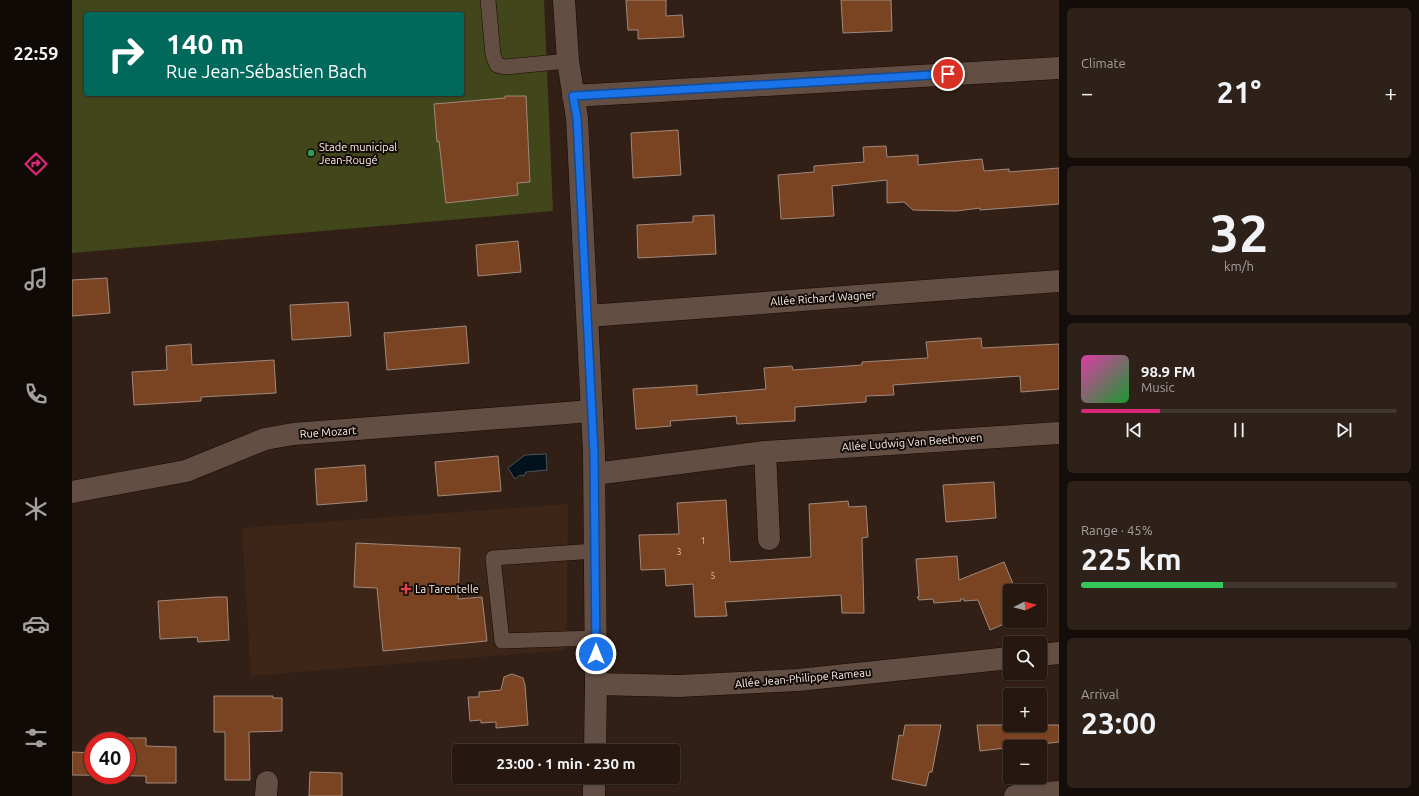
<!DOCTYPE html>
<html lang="en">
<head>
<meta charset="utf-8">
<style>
	:root { --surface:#261810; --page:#2e2119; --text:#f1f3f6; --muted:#a4a09f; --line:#423730; --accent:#db2777 }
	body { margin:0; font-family:Ubuntu,sans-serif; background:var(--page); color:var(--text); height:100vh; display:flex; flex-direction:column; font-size:15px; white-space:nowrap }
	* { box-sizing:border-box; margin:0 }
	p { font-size:13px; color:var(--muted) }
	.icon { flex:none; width:22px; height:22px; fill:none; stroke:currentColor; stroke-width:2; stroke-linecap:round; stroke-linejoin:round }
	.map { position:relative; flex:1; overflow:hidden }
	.drawer { display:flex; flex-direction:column; gap:8px; padding:8px; background:#150d09; width:360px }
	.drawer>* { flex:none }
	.guide { position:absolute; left:12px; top:12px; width:380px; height:84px; border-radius:4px; box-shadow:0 1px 3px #0004,0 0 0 1px var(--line); background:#00695c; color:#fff; overflow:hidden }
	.needle { width:26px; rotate:84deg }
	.buttons { position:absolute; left:931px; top:584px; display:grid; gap:8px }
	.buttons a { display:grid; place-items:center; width:44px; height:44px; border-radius:4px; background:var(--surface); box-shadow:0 1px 3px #0004,0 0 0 1px var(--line); font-size:20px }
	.speed { position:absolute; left:12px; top:732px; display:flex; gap:8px; font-size:20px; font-weight:700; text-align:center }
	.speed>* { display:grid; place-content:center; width:52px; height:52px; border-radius:50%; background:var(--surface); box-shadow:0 1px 3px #0004,0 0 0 1px var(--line); line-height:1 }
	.speed .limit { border:6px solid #d22; background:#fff; color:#111 }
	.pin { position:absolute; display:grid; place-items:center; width:34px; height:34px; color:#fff; margin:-17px; border:2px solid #fff; border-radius:50%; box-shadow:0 1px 4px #0007 }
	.me { position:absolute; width:44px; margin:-22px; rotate:0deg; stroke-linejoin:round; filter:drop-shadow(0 0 3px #0008) }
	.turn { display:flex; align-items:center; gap:14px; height:84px; padding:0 16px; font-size:18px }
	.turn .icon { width:52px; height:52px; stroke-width:2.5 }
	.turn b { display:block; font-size:28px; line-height:34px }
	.big { font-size:30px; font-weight:700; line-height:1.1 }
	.drawer .tile { flex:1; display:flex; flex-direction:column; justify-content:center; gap:6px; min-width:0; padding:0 14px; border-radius:6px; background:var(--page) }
	.drawer .dial { align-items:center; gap:0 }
	.dial b { font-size:52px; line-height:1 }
	.song { display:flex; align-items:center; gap:12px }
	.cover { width:48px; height:48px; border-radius:6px; background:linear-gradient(135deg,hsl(320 70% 55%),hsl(130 70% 35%)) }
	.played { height:4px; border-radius:2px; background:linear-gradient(90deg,var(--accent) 25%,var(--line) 25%) }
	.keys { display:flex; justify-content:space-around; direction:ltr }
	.heat { display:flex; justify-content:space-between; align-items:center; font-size:22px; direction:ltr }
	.charge { height:6px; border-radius:3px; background:linear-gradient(90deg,#34c759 45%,var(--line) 0) }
	.trip { position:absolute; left:380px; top:744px; width:228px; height:40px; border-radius:4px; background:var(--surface); box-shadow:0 1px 3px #0004,0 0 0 1px var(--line); font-weight:700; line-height:40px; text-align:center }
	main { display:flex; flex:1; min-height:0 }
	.dock { display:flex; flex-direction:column; width:72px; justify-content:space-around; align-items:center; background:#0f0a06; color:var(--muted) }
	.dock .icon { width:28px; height:28px }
	.dock .selected { color:var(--accent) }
	.dock b { font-size:18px; color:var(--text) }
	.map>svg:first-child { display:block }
</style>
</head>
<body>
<main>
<nav class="dock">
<b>22:59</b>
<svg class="icon selected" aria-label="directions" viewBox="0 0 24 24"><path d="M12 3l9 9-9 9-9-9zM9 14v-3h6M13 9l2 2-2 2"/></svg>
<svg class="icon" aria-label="music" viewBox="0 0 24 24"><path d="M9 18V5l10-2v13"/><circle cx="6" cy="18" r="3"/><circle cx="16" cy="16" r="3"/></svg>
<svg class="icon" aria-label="phone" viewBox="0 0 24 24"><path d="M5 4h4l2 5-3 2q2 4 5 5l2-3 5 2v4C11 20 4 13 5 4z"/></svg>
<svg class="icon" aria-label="climate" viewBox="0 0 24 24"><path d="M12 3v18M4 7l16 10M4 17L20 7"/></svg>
<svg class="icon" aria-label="car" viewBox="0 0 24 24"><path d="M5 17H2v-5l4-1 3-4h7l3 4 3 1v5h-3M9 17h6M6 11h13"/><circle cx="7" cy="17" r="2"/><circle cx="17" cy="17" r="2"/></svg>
<svg class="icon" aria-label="filters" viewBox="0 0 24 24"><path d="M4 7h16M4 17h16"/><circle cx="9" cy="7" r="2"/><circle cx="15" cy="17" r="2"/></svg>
</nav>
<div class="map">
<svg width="987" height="796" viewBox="0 0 987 796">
	<rect width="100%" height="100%" fill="#322016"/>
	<path fill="#3d2618" d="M496,504L494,650L179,676L170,528Z"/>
	<path fill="#41461b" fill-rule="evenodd" d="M0,0H472L481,211L0,253ZM14,14H390V94H14Z"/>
	<path fill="#01121d" stroke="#4c545a" d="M474,454L475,470L454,472L452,476L448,475L443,479L436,468L453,455Z"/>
	<path fill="#7a4322" stroke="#a0897d" d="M554,0H594V16L610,15L612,37L566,39V30H556Z
		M769,0H819L820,31L771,33Z
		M433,96H454L458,182L445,183L446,195L374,203L367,141L365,142L362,104L433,98Z
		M606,130L609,175L561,178L559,133Z
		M814,146L815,157L846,155V165L910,159L912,171L937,169V172L987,168V204L908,210V208L884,211L841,210L832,202L815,203V180L760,186L762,216L709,219L706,175L742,172V166L792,162L791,147Z
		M642,215L644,254L566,258L565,225L621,222V216Z
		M446,241L449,272L406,276L404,245Z
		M35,278L38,313L0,316V280Z
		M276,302L279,336L220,340L218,305Z
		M394,326L397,363L315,370L312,333Z
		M909,338L910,348L987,344V389L949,392L948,376L821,385L822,395L794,396V402L723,407V421L665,424L664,416L598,421L599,426L564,429L561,389L625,385V395L694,389L692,368L720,366L721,370L790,365V362L856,358L854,342Z
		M119,344L120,365L202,360L204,393L129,397V401L62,405L60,372L95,370L94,346Z
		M426,456L429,491L366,496L363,462Z
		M293,465L295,501L245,505L243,469Z
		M922,482L924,518L874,522L871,485Z
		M654,500L658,562L739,557L737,504L776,501L777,507L794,506L796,537L790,538L792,613H770L769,595L653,602L655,616L623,617L621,584L594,586L593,569L569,570L567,535L607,534L605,503Z
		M284,543L388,548L386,599L410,597L415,641L311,651L305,588L282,587Z
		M885,556L887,580L932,562L944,591H938L939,621L918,630L906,600L892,601V599H888L889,601L862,603L861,599L847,600L845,597H847L844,559Z
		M144,597H155L157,640L126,642L125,637L88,639L86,601Z
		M440,674L451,678L453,685L456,725L424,728V722L409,723V720L398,721L396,697H407V692L429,690L432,677Z
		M142,696H201V698H210V731L177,732L178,780H153V732H142Z
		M833,725H869L860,772H857L854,786L820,779L827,735L831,736Z
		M905,725H987V742L908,751Z
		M46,738H74V746L104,747V783H74V776L0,775V752L21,753V775H55V741H46Z
		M238,772L270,773V796H237Z"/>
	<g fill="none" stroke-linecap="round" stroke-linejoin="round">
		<defs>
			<path id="lane" d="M416,0L421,55L425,65L433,67L496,61
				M523,551L421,558L430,641L524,638"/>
			<path id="street" d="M501,96L987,68
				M516,316L987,281
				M693,452L697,539
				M523,474L693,452L987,433
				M0,492L114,471L193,439L221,434L520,411
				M968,655L987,653
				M524,684L607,686L726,680L938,658
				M194,796L195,782
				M943,796L987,792"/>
			<path id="secondary" d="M492,0L496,61L505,118L522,453L524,684L523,751
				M522,796V777"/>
		</defs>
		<use href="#lane" stroke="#190903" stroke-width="16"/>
		<use href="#street" stroke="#190903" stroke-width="23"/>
		<use href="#secondary" stroke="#190903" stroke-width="23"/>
		<use href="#lane" stroke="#634e43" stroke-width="15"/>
		<use href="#street" stroke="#634e43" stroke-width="22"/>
		<use href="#secondary" stroke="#634e43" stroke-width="22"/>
	</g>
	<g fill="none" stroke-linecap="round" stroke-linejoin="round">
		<defs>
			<path id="route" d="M524,654L522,453L505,118L501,96L876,74"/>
		</defs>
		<use href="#route" stroke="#114b97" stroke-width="10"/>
		<use href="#route" stroke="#1a73e8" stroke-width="7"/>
	</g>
	<circle fill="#2e9e5b" stroke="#140c08" stroke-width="1.5" cx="239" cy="153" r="4"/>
	<path fill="#e0444e" stroke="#140c08" stroke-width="1.5" d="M332 583h4v4h4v4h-4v4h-4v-4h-4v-4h4z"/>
	<g text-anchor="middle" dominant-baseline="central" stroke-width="4" stroke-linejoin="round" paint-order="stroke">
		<g font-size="9" fill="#dcc4b6">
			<text x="631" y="541">1</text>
			<text x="607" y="552">3</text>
			<text x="641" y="576">5</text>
		</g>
		<g font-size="11" fill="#fcefe8" stroke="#140c08" text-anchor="start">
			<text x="247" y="147">Stade municipal<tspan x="247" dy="13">Jean-Rougé</tspan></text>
			<text x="343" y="589">La Tarentelle</text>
		</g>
		<g font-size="11" fill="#fcefe8" stroke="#140c08">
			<text transform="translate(751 298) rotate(-4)">Allée Richard Wagner</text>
			<text transform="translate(256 432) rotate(-4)">Rue Mozart</text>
			<text transform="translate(840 442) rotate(-4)">Allée Ludwig Van Beethoven</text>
			<text transform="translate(731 678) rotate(-5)">Allée Jean-Philippe Rameau</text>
		</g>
	</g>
</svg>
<div class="buttons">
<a><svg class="needle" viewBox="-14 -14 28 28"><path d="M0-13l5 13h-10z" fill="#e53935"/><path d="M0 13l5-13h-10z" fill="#a4a09f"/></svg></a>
<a><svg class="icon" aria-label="search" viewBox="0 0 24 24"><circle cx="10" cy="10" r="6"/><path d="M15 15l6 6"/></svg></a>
<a>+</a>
<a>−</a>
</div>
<div class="speed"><div class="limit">40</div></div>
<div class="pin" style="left:876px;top:74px;background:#d93025"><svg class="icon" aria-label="arrive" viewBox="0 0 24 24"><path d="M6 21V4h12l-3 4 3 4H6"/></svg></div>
<svg class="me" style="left:524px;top:654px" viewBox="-20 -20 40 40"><circle r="17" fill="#1a73e8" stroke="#fff" stroke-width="3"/><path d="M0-11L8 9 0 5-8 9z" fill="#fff"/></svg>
<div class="trip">23:00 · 1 min · 230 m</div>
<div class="guide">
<div class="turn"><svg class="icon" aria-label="right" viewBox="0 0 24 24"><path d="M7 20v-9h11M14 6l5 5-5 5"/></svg><div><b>140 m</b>Rue Jean-Sébastien Bach</div></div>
</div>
</div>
<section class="drawer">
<div class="tile"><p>Climate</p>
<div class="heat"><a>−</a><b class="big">21°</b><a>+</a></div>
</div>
<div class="tile dial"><b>32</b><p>km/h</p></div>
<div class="tile">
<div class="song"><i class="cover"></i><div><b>98.9 FM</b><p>Music</p></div></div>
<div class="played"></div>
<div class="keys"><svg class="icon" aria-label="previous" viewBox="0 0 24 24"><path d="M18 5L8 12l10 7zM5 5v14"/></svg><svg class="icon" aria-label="pause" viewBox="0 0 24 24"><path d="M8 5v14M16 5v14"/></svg><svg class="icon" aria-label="next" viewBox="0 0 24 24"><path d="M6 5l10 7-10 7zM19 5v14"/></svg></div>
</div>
<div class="tile"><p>Range · 45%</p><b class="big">225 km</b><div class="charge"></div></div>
<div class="tile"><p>Arrival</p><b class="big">23:00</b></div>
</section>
</main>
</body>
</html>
